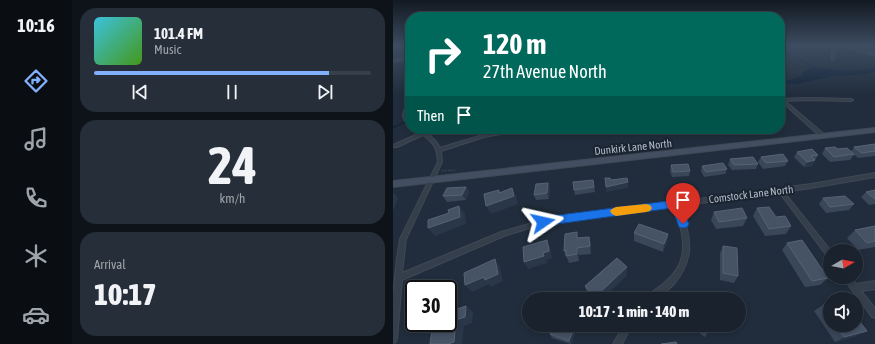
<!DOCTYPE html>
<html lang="en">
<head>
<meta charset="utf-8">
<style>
	:root { --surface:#19222d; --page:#262f39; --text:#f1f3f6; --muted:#9fa4aa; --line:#373f49; --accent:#81b1fc }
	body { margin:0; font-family:"Asap Condensed",sans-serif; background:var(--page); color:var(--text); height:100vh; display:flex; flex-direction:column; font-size:15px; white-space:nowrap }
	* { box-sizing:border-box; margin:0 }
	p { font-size:13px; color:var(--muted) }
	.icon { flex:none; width:22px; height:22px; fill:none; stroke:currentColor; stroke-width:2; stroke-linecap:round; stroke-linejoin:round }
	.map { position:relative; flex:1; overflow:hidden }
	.details { display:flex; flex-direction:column; gap:8px; padding:8px; background:#0e1319; width:321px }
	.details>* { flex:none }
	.top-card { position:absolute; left:12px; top:12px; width:380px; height:122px; border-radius:16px; box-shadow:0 2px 6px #0003,0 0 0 1px var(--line); background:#00695c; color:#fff; overflow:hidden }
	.needle { width:26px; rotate:81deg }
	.fabs { position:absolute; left:430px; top:244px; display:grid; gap:8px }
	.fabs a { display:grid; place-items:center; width:40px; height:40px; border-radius:50%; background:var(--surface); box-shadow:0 2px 6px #0003,0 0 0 1px var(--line); font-size:20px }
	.speed { position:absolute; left:12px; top:280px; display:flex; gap:8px; font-size:20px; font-weight:700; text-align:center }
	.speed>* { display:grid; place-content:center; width:52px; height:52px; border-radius:50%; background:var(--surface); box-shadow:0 2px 6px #0003,0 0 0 1px var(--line); line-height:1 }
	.speed .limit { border:2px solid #111; border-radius:6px; background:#fff; color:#111 }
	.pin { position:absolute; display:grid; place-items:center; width:34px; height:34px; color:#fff; margin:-41px -17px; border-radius:50% 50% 50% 0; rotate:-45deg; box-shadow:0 0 4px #0007 }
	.pin .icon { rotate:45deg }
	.me { position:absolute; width:44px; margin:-22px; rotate:79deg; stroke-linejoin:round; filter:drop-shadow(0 0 3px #0008) }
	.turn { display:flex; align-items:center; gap:14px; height:84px; padding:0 12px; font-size:18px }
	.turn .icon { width:52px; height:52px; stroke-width:2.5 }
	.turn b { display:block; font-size:28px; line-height:34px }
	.then { display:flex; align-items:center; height:38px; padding:0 12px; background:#0003; gap:8px; font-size:15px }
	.big { font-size:30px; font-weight:800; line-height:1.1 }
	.details .widget { flex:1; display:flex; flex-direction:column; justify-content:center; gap:6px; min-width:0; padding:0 14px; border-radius:16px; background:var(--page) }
	.details .dial { align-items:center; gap:0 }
	.dial b { font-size:52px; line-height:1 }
	.song { display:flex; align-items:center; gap:12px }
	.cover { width:48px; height:48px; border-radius:6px; background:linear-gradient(135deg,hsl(190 70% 55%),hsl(100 70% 35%)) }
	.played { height:4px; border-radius:2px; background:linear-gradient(90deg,var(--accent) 85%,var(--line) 85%) }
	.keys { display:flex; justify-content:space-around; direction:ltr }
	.trip { position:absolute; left:129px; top:292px; width:224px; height:40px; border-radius:20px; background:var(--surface); box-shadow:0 2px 6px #0003,0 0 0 1px var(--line); font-weight:800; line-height:40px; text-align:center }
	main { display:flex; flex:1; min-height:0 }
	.menu { display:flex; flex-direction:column; width:72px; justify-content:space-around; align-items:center; background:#0a0e12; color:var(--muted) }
	.menu .icon { width:28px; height:28px }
	.menu .current { color:var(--accent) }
	.menu b { font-size:18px; color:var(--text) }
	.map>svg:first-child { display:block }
</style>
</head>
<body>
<main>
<nav class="menu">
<b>10:16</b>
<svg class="icon current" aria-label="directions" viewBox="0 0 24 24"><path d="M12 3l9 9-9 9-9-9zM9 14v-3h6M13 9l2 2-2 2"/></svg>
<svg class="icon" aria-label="music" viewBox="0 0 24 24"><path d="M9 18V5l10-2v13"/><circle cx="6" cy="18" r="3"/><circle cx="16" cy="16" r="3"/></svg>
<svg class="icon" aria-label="phone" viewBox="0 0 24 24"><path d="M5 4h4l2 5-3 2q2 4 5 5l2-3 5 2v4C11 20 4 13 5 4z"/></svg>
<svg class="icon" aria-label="climate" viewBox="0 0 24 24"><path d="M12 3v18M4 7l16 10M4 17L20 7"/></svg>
<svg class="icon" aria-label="car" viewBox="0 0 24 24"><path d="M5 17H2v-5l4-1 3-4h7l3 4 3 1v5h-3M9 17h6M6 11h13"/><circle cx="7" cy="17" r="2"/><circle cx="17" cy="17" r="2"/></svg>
</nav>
<section class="details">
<div class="widget">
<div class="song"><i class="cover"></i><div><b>101.4 FM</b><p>Music</p></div></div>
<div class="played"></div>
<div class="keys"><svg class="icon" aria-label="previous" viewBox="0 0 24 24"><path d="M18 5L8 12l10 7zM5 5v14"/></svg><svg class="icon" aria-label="pause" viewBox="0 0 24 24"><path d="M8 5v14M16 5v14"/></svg><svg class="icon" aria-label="next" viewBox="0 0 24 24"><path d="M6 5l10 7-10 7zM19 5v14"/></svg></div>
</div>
<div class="widget dial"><b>24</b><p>km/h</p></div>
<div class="widget"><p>Arrival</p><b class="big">10:17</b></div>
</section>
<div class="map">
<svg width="482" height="344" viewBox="0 0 482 344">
	<rect width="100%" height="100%" fill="#212d3c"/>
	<path fill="#14243a" d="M420,67L454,71L482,69V72L472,74L440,76L404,84H387V81L397,80L410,75V72Z"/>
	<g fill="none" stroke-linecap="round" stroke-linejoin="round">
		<path stroke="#14243a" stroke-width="1" d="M387,53L405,58L420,67"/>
		<path stroke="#14243a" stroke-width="1.5" d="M1,127L17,120"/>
		<path stroke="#14243a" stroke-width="2" d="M0,127L3,126"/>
		<defs>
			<path id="street" d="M445,46H448L441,51V59L439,60V51Z
				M454,46L475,52L482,47V49L478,52L482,53V55L475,54L474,53L448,46Z
				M17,57V59L0,62V60Z
				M414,98L458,99L460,100L458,101L414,100L392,101L432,135V136L430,137H428L388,101H387V99Z
				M16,102H17C17,107 14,111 14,115C14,120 17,120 17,125C6,119 10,111 16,102Z
				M22,129C32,129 43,140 47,148C76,139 104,129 134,129L132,130L91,137L48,151L49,162L13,239L9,273L108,232L150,220L418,184L482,173V177L418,188L391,192L438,251H437V258L435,257L386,192L287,206C298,236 303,259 280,285C277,288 266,298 263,299C260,300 256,299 253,299L254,296C263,289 273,283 280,274C297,255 289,228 281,207L150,224L111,236L9,280L4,339L3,342L0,343V296L4,258L7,239L45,162C44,148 41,143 30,135L4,147H0V145L27,133Z
				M449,277H457L463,284L482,281V289L468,291L482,308V318L479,317L451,279Z
				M231,325H239L229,344H220Z"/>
			<path id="secondary" d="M482,128V132L0,187V181Z"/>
		</defs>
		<use href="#street" stroke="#3f4855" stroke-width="2"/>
		<use href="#secondary" stroke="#3f4855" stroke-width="2"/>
		<path stroke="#3c5356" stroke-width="1" stroke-dasharray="1.5 1.5" stroke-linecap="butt" d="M0,50L17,48
			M49,171L62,170"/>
		<use href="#street" fill="#353f4c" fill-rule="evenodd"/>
		<use href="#secondary" fill="#434e60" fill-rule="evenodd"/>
	</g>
	<path fill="#394759" d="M482,144V156L465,158L461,155L457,160L437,162L429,154L432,148L458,152L461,147L481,145Z
		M404,152L425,155L419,166L411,167L401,157Z
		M368,157L395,161L392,166L370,169L365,162Z
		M337,159L365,164L363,169L339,170L335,165Z
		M278,165L297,171L296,176L279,177L277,171Z
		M309,166L334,169L332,174L311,177L308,171Z
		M200,180L202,192L182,195L181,190Z
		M155,183L157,188L156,199L143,200L141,195Z
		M73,187L76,192L73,200L54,202L50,196Z
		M482,190V204L476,205L468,197L473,192Z
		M430,198L461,204L456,210L433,213L426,204Z
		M364,208L383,217L398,226L393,234L372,236L360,216Z
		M321,212L354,218L350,226L323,229L318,220Z
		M482,226V247L465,250L454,238L462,230Z
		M184,232L185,238L196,237L198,244V254L186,255V261L176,263L171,251Z
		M241,233L275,234L274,242L270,252L241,241Z
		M394,243L435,278L427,285L412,287L389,250Z
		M330,246L345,276L341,283L327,280V253Z
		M234,275L209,299H200L194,293L192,286Z
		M437,303V325H463V336L442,342L421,311L430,305Z
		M185,325L178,344L159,338L157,334Z
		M298,325H319L312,337L298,327Z"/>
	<path fill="#2a3749" d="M422,160L419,166L411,167L414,162Z
		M235,182V188L213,192V187Z
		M155,183L157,188L156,199L154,193Z
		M73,187L76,192L73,200L69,195Z
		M119,188L123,196L125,204L98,214L93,206L106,190L110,198Z
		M0,192L5,198L0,211Z
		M66,206L72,214L73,224L42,236L35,228Z
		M275,234L274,242L270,252L271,244Z
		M196,237L198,244V254L197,246Z
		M154,240L157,247L159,258L154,260V263L135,269L131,262Z
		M184,248L186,255V261L184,254Z
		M102,259L107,267L110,281L98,287L96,284L79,292L72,285L91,277Z
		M234,267V275L209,299H203L202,297Z
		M73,306L80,312L79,323L71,326L69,344H55L63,320Z
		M182,325H185L178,344L176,341Z
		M474,331L463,336L442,342L451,337Z"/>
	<path fill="#465365" stroke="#576375" d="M482,144V151L469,153L461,147Z
		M442,147L445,149L454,148L461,154L441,157L432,148Z
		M419,149L425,155L418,156L422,160L414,162L404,152Z
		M390,154L395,161L373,163L368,157Z
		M360,157L365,164L341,165L337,159Z
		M330,163L334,169L313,172L309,166Z
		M295,164L297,171L280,172L278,165Z
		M212,178H217L218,180L234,178L235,182L213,187Z
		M200,180L201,187L181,190L180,182Z
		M155,183L154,193L141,195L143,184Z
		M73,187L69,195L50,196L54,188Z
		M119,188L121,196L93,206L91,194L106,190V193Z
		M482,190V199L473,192Z
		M452,196L461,204L437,207L430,198Z
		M66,206L67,217L35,228V220L56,213L55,210Z
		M376,207L383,217L392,216L398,226L376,229L364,208Z
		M349,208L354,218L326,222L321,212Z
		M246,224L275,234L271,244L241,233Z
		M482,226V241L474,243L462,230Z
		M184,232V238L196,237L197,246L184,248V254L173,256V250L171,251L172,234Z
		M154,240L156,251L150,253L151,256L131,262L130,247Z
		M409,240L435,278L419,281L394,243Z
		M330,246L344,248L345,276L330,273Z
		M224,258L234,267L202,297L192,286Z
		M102,259L105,274L92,280L91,277L72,285L71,273Z
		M315,293L325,299H312Z
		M437,303V316L430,305Z
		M73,306L72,317L63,320L61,342L55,344H37L40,323H55V312Z
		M463,317L474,331L451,337L443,325H463Z
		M161,325H182L176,341L157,334Z
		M306,325H319L315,332Z
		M283,342L284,344H268Z"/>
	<linearGradient id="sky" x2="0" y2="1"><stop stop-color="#121921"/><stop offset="0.48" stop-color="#3d4c61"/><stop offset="1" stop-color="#3d4c61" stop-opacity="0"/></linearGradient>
	<rect width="482" height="95" fill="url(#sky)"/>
	<path fill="#1a73e8" stroke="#114b97" d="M283,200L286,201L296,224L294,227L290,228L286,227L279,208L150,226L146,225L145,222L146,219L150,217Z"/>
	<path fill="#f59e0b" d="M253,204L257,205L259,208L257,211L253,212L223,216L219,214L217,211L219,209L223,207Z"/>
	<g text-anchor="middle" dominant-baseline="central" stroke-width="4" stroke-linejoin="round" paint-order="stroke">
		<g font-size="11" fill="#b1bac8" stroke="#1b2431">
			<text transform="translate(240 147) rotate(-6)">Dunkirk Lane North</text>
			<text transform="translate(358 194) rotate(-7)">Comstock Lane North</text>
		</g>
	</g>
</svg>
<div class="fabs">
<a><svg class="needle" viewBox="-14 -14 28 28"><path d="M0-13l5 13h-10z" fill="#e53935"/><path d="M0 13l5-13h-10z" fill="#9fa4aa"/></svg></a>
<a><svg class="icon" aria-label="sound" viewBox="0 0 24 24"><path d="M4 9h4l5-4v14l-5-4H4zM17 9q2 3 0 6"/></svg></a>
</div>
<div class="speed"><div class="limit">30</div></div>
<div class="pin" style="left:290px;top:224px;background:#d93025"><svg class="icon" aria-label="arrive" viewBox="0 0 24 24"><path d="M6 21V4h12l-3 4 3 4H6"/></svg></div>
<svg class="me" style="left:150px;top:222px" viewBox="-20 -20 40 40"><path d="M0-17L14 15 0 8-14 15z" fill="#1a73e8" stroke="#fff" stroke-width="4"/></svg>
<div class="trip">10:17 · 1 min · 140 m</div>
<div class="top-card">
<div class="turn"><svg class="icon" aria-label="right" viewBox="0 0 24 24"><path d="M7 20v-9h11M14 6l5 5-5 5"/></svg><div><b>120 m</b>27th Avenue North</div></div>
<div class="then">Then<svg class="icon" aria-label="arrive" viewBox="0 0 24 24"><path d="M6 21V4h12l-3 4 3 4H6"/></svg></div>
</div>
</div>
</main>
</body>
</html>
